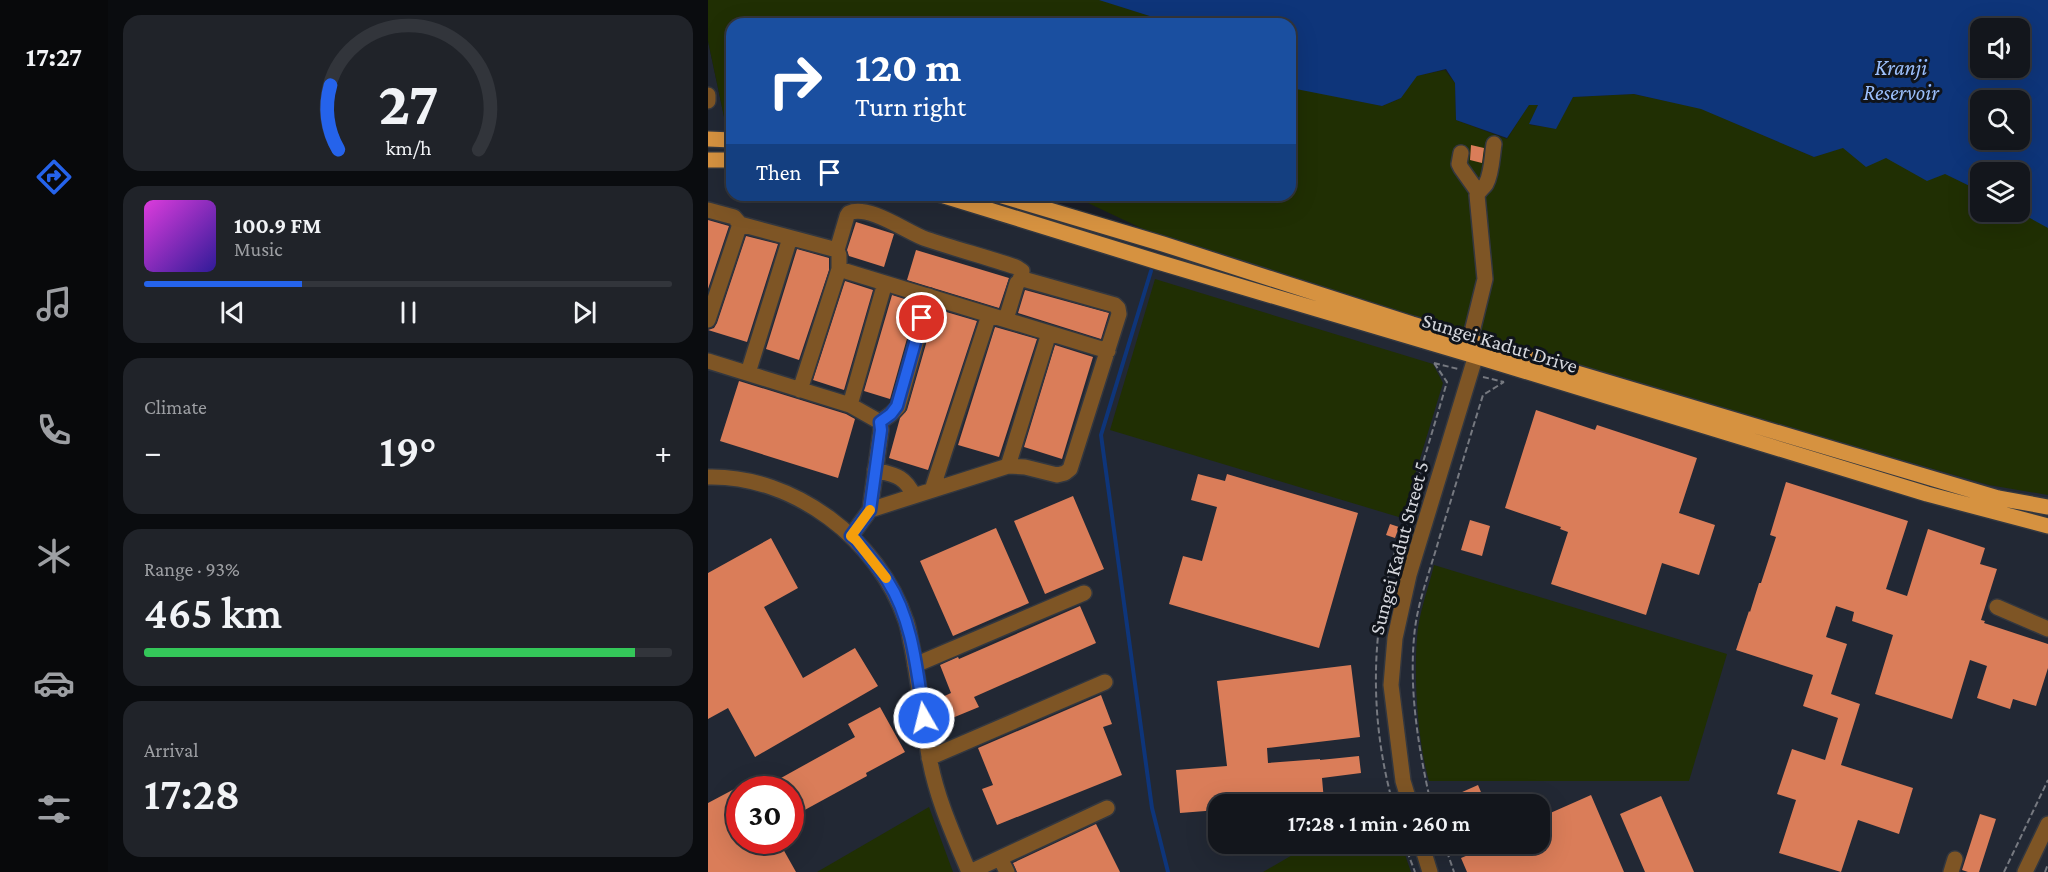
<!DOCTYPE html>
<html lang="en">
<head>
<meta charset="utf-8">
<style>
	:root { --surface:#13161c; --page:#202329; --text:#f1f3f6; --muted:#9d9fa3; --line:#32353b; --accent:#2563eb }
	body { margin:0; font-family:"Crimson Pro",serif; background:var(--page); color:var(--text); height:100vh; display:flex; flex-direction:column; font-size:22px; white-space:nowrap }
	* { box-sizing:border-box; margin:0 }
	p { font-size:20px; color:var(--muted) }
	.icon { flex:none; width:33px; height:33px; fill:none; stroke:currentColor; stroke-width:2; stroke-linecap:round; stroke-linejoin:round }
	.map { position:relative; flex:1; overflow:hidden }
	.drawer { display:flex; flex-direction:column; gap:15px; padding:15px; background:#0a0c0f; width:600px }
	.drawer>* { flex:none }
	.hud { position:absolute; left:18px; top:18px; width:570px; height:183px; border-radius:18px; box-shadow:0 6px 24px #0002,0 0 0 2px var(--line); background:#1a4fa0; color:#fff; overflow:hidden }
	.tools { position:absolute; left:1262px; top:18px; display:grid; gap:12px }
	.tools a { display:grid; place-items:center; width:60px; height:60px; border-radius:12px; background:var(--surface); box-shadow:0 6px 24px #0002,0 0 0 2px var(--line); font-size:30px }
	.speed { position:absolute; left:18px; top:776px; display:flex; gap:12px; font-size:30px; font-weight:700; text-align:center }
	.speed>* { display:grid; place-content:center; width:78px; height:78px; border-radius:50%; background:var(--surface); box-shadow:0 6px 24px #0002,0 0 0 2px var(--line); line-height:1 }
	.speed .limit { border:9px solid #d22; background:#fff; color:#111 }
	.pin { position:absolute; display:grid; place-items:center; width:51px; height:51px; color:#fff; margin:-26px; border:3px solid #fff; border-radius:50%; box-shadow:0 2px 6px #0007 }
	.me { position:absolute; width:66px; margin:-33px; rotate:352deg; stroke-linejoin:round; filter:drop-shadow(0 0 4px #0008) }
	.turn { display:flex; align-items:center; gap:21px; height:126px; padding:0 30px; font-size:27px }
	.turn .icon { width:78px; height:78px; stroke-width:2.5 }
	.turn b { display:block; font-size:42px; line-height:51px }
	.then { display:flex; align-items:center; height:57px; padding:0 30px; background:#0003; gap:12px; font-size:22px }
	.big { font-size:45px; font-weight:600; line-height:1.1 }
	.drawer .tile { flex:1; display:flex; flex-direction:column; justify-content:center; gap:9px; min-width:0; padding:0 21px; border-radius:18px; background:var(--page) }
	.drawer .dial { align-items:center; gap:0 }
	.dial svg { height:156px; overflow:visible; fill:none; stroke:var(--line); stroke-width:7; stroke-linecap:round; text-anchor:middle }
	.dial text { fill:var(--text); stroke:none }
	.song { display:flex; align-items:center; gap:18px }
	.cover { width:72px; height:72px; border-radius:9px; background:linear-gradient(135deg,hsl(300 70% 55%),hsl(250 70% 35%)) }
	.played { height:6px; border-radius:3px; background:linear-gradient(90deg,var(--accent) 30%,var(--line) 30%) }
	.keys { display:flex; justify-content:space-around; direction:ltr }
	.heat { display:flex; justify-content:space-between; align-items:center; font-size:33px; direction:ltr }
	.charge { height:9px; border-radius:4px; background:linear-gradient(90deg,#34c759 93%,var(--line) 0) }
	.trip { position:absolute; left:500px; top:794px; width:342px; height:60px; border-radius:18px; background:var(--surface); box-shadow:0 6px 24px #0002,0 0 0 2px var(--line); font-weight:600; line-height:60px; text-align:center }
	main { display:flex; flex:1; min-height:0 }
	.tabs { display:flex; flex-direction:column; width:108px; justify-content:space-around; align-items:center; background:#08090b; color:var(--muted) }
	.tabs .icon { width:42px; height:42px }
	.tabs .on { color:var(--accent) }
	.tabs b { font-size:27px; color:var(--text) }
	.map>svg:first-child { display:block }
</style>
</head>
<body>
<main>
<nav class="tabs">
<b>17:27</b>
<svg class="icon on" aria-label="directions" viewBox="0 0 24 24"><path d="M12 3l9 9-9 9-9-9zM9 14v-3h6M13 9l2 2-2 2"/></svg>
<svg class="icon" aria-label="music" viewBox="0 0 24 24"><path d="M9 18V5l10-2v13"/><circle cx="6" cy="18" r="3"/><circle cx="16" cy="16" r="3"/></svg>
<svg class="icon" aria-label="phone" viewBox="0 0 24 24"><path d="M5 4h4l2 5-3 2q2 4 5 5l2-3 5 2v4C11 20 4 13 5 4z"/></svg>
<svg class="icon" aria-label="climate" viewBox="0 0 24 24"><path d="M12 3v18M4 7l16 10M4 17L20 7"/></svg>
<svg class="icon" aria-label="car" viewBox="0 0 24 24"><path d="M5 17H2v-5l4-1 3-4h7l3 4 3 1v5h-3M9 17h6M6 11h13"/><circle cx="7" cy="17" r="2"/><circle cx="17" cy="17" r="2"/></svg>
<svg class="icon" aria-label="filters" viewBox="0 0 24 24"><path d="M4 7h16M4 17h16"/><circle cx="9" cy="7" r="2"/><circle cx="15" cy="17" r="2"/></svg>
</nav>
<section class="drawer">
<div class="tile dial"><svg viewBox="0 0 100 80">
<path d="M14 69A42 42 0 1 1 86 69"/>
<path d="M14 69A42 42 0 0 1 10 36" stroke="#2563eb"/>
<text x="50" y="56" font-size="32" font-weight="700">27</text>
<text x="50" y="72" font-size="11">km/h</text>
</svg></div>
<div class="tile">
<div class="song"><i class="cover"></i><div><b>100.9 FM</b><p>Music</p></div></div>
<div class="played"></div>
<div class="keys"><svg class="icon" aria-label="previous" viewBox="0 0 24 24"><path d="M18 5L8 12l10 7zM5 5v14"/></svg><svg class="icon" aria-label="pause" viewBox="0 0 24 24"><path d="M8 5v14M16 5v14"/></svg><svg class="icon" aria-label="next" viewBox="0 0 24 24"><path d="M6 5l10 7-10 7zM19 5v14"/></svg></div>
</div>
<div class="tile"><p>Climate</p>
<div class="heat"><a>−</a><b class="big">19°</b><a>+</a></div>
</div>
<div class="tile"><p>Range · 93%</p><b class="big">465 km</b><div class="charge"></div></div>
<div class="tile"><p>Arrival</p><b class="big">17:28</b></div>
</section>
<div class="map">
<svg width="1340" height="872" viewBox="0 0 1340 872">
	<rect width="100%" height="100%" fill="#191d25"/>
	<path fill="#222834" fill-rule="evenodd" d="M0,41L18,126L24,128V195H267L1340,491V872H0ZM32,789H82V840H32ZM510,804H831V843H510Z"/>
	<path fill="#202f03" d="M0,0H393L467,24H24V71L17,75V86L24,88V127L18,126L0,41Z
		M737,70L747,83L748,120L799,139L821,104L830,105L822,125L847,128L865,97L925,94L992,108L1106,157L1136,147L1236,173L1272,191V212H1311L1340,226V495L1281,485L509,264L363,195H582V83L590,88L674,106L691,99L708,76Z
		M447,279L725,364L735,383L694,518L402,430Z
		M726,565L1019,654L981,781H721C709,739 705,671 710,628C713,607 721,586 726,565Z
		M221,807L245,872H109Z
		M605,843H693L703,872H555Z"/>
	<path fill="#0e357a" fill-rule="evenodd" d="M391,0H1340V228L1311,212V172H1272V191L1237,174L1219,181L1178,158L1158,167L1135,148L1106,157L993,109L926,94L865,97L848,129L821,124L830,105H821L799,138L748,120L747,83L738,69L709,76L693,98L674,106L588,89L582,84V24H467ZM1272,28H1311V68H1272ZM1272,100H1311V140H1272Z"/>
	<g fill="none" stroke-linecap="round" stroke-linejoin="round">
		<path stroke="#0e357a" stroke-width="4" d="M443,271L393,435L444,808L460,872"/>
	</g>
	<path fill="#da7d59" d="M763,145L776,148L774,163L762,160Z
		M0,220L21,226L0,289Z
		M148,222L186,234L176,267L141,256L139,250Z
		M38,236L70,244L39,342L0,330L6,328L9,323Z
		M89,249L121,258V270L91,360L58,349Z
		M208,250L301,278L291,308L199,280Z
		M137,281L165,290L136,390L105,380Z
		M317,290L401,313L393,339L310,313Z
		M184,295L209,303L182,399L156,391Z
		M228,309L269,321L220,470L181,458L192,418L199,410Z
		M287,327L329,339L291,457L250,445Z
		M347,345L385,357L354,459L316,447Z
		M31,381L138,414L147,419L130,478L12,441Z
		M828,410L887,430L889,425L989,458L971,513L1007,525L991,575L954,563L938,615L843,584L860,532L852,529L853,527L797,508Z
		M490,474L517,481L519,474L650,513L611,648L461,604L475,556L494,561L509,507L483,500Z
		M1078,482L1200,521L1178,589L1199,596L1220,529L1277,548L1272,564L1289,569L1273,620L1277,621L1276,623L1340,644V668L1328,706L1305,699L1302,709L1269,698L1279,666L1262,660L1244,719L1167,694L1185,635L1144,621L1146,612L1128,606L1118,637L1139,644L1123,694L1152,704L1133,765L1205,788L1191,834L1150,820L1133,872L1071,853L1088,800L1069,794L1084,749L1117,760L1130,718L1095,706L1105,675L1028,650L1041,611L1042,612L1051,583H1053L1068,537L1062,535Z
		M365,496L396,569L337,594L306,521Z
		M762,520L782,526L774,556L753,550Z
		M682,524L691,527L687,538L678,535Z
		M288,528L321,603L245,636L212,561Z
		M63,538L90,588L56,607L95,678L147,648L170,686L47,757L20,708L0,719V573Z
		M372,606L388,643L266,697L271,707L237,721L228,700L243,693L232,665L250,657L251,659Z
		M643,665L652,737L559,748L560,763L612,759V760L651,756L653,773L614,778L616,801L582,804H510V810L472,813L468,770L519,766L509,681Z
		M393,695L404,724L395,727L414,775L289,825L274,789L285,785L270,748Z
		M172,707L197,752L158,773L159,776L82,818V789H53L147,737L140,724Z
		M770,785L778,804H727Z
		M32,786V840H70L88,872H0V803Z
		M883,795L916,872H759L753,858L789,843H831V818Z
		M953,796L986,872H937L912,814Z
		M1272,814L1288,819L1271,872H1260L1254,870Z
		M388,824L412,872H309L305,863Z"/>
	<g fill="none" stroke-linecap="round" stroke-linejoin="round">
		<defs>
			<path id="minor" d="M0,95V101
				M753,153L751,164L753,168L770,192
				M0,210L26,217L32,224
				M129,250L139,216L141,213C161,204 200,233 218,239C248,249 278,257 308,267L314,271L312,280
				M131,269L400,351
				M0,320L32,224L129,250L131,255V269L92,390
				M762,340L777,279L769,195C771,191 775,188 778,184C784,173 784,156 786,144
				M0,361L142,405L172,422
				M40,373L82,238
				M142,405L177,283
				M172,422L183,414L190,407L221,296
				M300,466L341,333
				M167,470C187,475 197,476 206,496
				M0,477C86,475 171,540 198,621C201,629 202,639 204,647C211,683 215,720 221,756C228,797 245,834 261,872
				M224,490L281,315
				M162,510L300,466L317,467L349,475L357,473L362,469L411,314L410,308L407,305L315,279L309,283L298,319
				M143,536L162,510L173,430L172,422
				M1289,607L1340,629
				M207,665L376,593
				M221,758L397,682
				M702,804L695,781L683,685L687,638L701,575L771,345
				M713,843L722,872
				M292,858L299,872
				M262,872L399,808
				M1243,872L1247,859
				M1317,872L1340,824"/>
			<path id="major" d="M0,139L24,140
				M0,160H24
				M233,195L450,262L767,356L1219,494L1340,526
				M291,195L455,244L704,324L1290,498L1340,507"/>
		</defs>
		<use href="#minor" stroke="#33373f" stroke-width="18"/>
		<use href="#major" stroke="#33373f" stroke-width="18"/>
		<path stroke="#767980" stroke-width="2" stroke-dasharray="6 3" stroke-linecap="butt" d="M726,363L750,369
			M775,377L796,382
			M685,804C667,739 663,672 674,605C679,574 690,543 699,513C713,470 726,426 739,382L726,363
			M723,804C710,747 700,686 707,628C711,598 723,568 731,539C746,491 760,443 775,395L796,382
			M696,843L707,872
			M736,843L746,872
			M1296,872L1340,780
			M1337,872L1340,864"/>
		<use href="#minor" stroke="#7e5525" stroke-width="15"/>
		<use href="#major" stroke="#d69240" stroke-width="15"/>
	</g>
	<g fill="none" stroke-linecap="round" stroke-linejoin="round">
		<defs>
			<path id="route" d="M214,318L189,406L183,414L172,422L173,430L162,510L143,536L148,540C158,553 170,566 179,580C205,620 209,672 216,718"/>
		</defs>
		<use href="#route" stroke="#184099" stroke-width="15"/>
		<use href="#route" stroke="#2563eb" stroke-width="10"/>
		<path stroke="#f59e0b" stroke-width="10" d="M162,510L143,536L148,540L178,578"/>
	</g>
	<g text-anchor="middle" dominant-baseline="central" stroke-width="6" stroke-linejoin="round" paint-order="stroke">
		<g font-size="21" fill="#d5d7dd" stroke="#10141b">
			<text transform="translate(792 343) rotate(17)">Sungei Kadut Drive</text>
			<text transform="translate(691 548) rotate(-75)">Sungei Kadut Street 5</text>
		</g>
		<g font-size="22" font-style="italic" fill="#9cbffb" stroke="#10141b">
			<text x="1193" y="67">Kranji<tspan x="1193" dy="25">Reservoir</tspan></text>
		</g>
	</g>
</svg>
<div class="tools">
<a><svg class="icon" aria-label="sound" viewBox="0 0 24 24"><path d="M4 9h4l5-4v14l-5-4H4zM17 9q2 3 0 6"/></svg></a>
<a><svg class="icon" aria-label="search" viewBox="0 0 24 24"><circle cx="10" cy="10" r="6"/><path d="M15 15l6 6"/></svg></a>
<a><svg class="icon" aria-label="layers" viewBox="0 0 24 24"><path d="M12 4l9 5-9 5-9-5zM3 14l9 5 9-5"/></svg></a>
</div>
<div class="speed"><div class="limit">30</div></div>
<div class="pin" style="left:214px;top:318px;background:#d93025"><svg class="icon" aria-label="arrive" viewBox="0 0 24 24"><path d="M6 21V4h12l-3 4 3 4H6"/></svg></div>
<svg class="me" style="left:216px;top:718px" viewBox="-20 -20 40 40"><circle r="17" fill="#2563eb" stroke="#fff" stroke-width="3"/><path d="M0-11L8 9 0 5-8 9z" fill="#fff"/></svg>
<div class="trip">17:28 · 1 min · 260 m</div>
<div class="hud">
<div class="turn"><svg class="icon" aria-label="right" viewBox="0 0 24 24"><path d="M7 20v-9h11M14 6l5 5-5 5"/></svg><div><b>120 m</b>Turn right</div></div>
<div class="then">Then<svg class="icon" aria-label="arrive" viewBox="0 0 24 24"><path d="M6 21V4h12l-3 4 3 4H6"/></svg></div>
</div>
</div>
</main>
</body>
</html>
